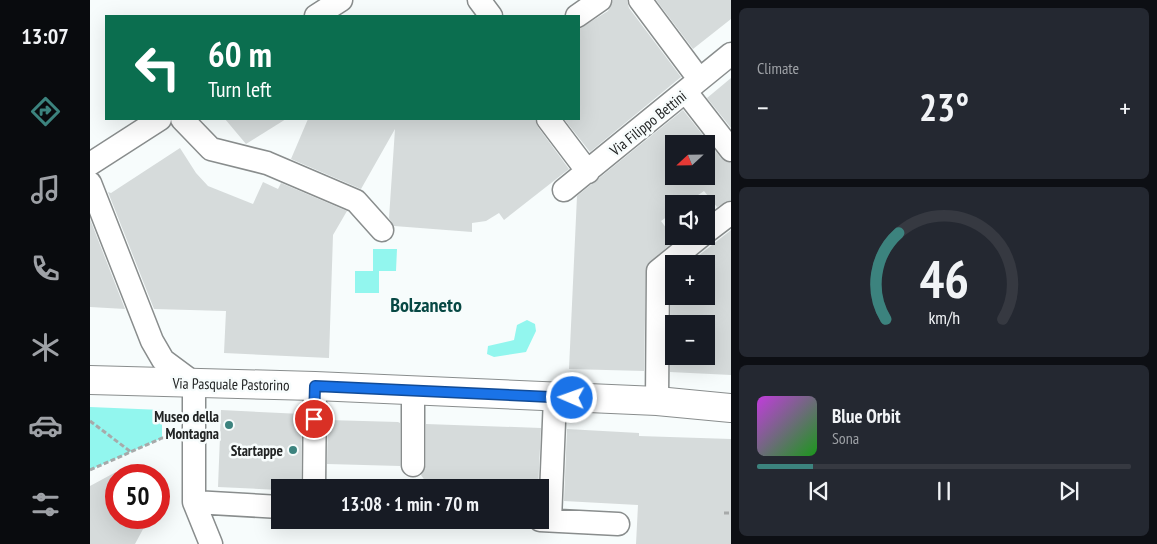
<!DOCTYPE html>
<html lang="en">
<head>
<meta charset="utf-8">
<style>
	:root { --surface:#171b24; --page:#242831; --text:#f1f3f6; --muted:#9ea1a6; --line:#363941; --accent:#3c837e }
	body { margin:0; font-family:"PT Sans Narrow",sans-serif; background:var(--page); color:var(--text); height:100vh; display:flex; flex-direction:column; font-size:19px; white-space:nowrap }
	* { box-sizing:border-box; margin:0 }
	p { font-size:16px; color:var(--muted) }
	.icon { flex:none; width:28px; height:28px; fill:none; stroke:currentColor; stroke-width:2; stroke-linecap:round; stroke-linejoin:round }
	.map { position:relative; flex:1; overflow:hidden }
	.details { display:flex; flex-direction:column; gap:8px; padding:8px; background:#0d0f14; width:426px }
	.details>* { flex:none }
	.hud { position:absolute; left:15px; top:15px; width:475px; height:105px; border-radius:0px; box-shadow:0 5px 20px #0002; background:#0b6e4f; color:#fff; overflow:hidden }
	.needle { width:32px; rotate:248deg }
	.controls { position:absolute; left:575px; top:135px; display:grid; gap:10px }
	.controls a { display:grid; place-items:center; width:50px; height:50px; border-radius:0px; background:var(--surface); box-shadow:0 5px 20px #0002; font-size:25px }
	.speed { position:absolute; left:15px; top:464px; display:flex; gap:10px; font-size:25px; font-weight:700; text-align:center }
	.speed>* { display:grid; place-content:center; width:65px; height:65px; border-radius:50%; background:var(--surface); box-shadow:0 5px 20px #0002; line-height:1 }
	.speed .limit { border:8px solid #d22; background:#fff; color:#111 }
	.pin { position:absolute; display:grid; place-items:center; width:42px; height:42px; color:#fff; margin:-21px; border:2px solid #fff; border-radius:50%; box-shadow:0 1px 5px #0007 }
	.me { position:absolute; width:55px; margin:-28px; rotate:272deg; stroke-linejoin:round; filter:drop-shadow(0 0 4px #0008) }
	.turn { display:flex; align-items:center; gap:18px; height:105px; padding:0 20px; font-size:22px }
	.turn .icon { width:65px; height:65px; stroke-width:2.5 }
	.turn b { display:block; font-size:35px; line-height:42px }
	.big { font-size:38px; font-weight:600; line-height:1.1 }
	.details .card { flex:1; display:flex; flex-direction:column; justify-content:center; gap:8px; min-width:0; padding:0 18px; border-radius:8px; background:var(--page) }
	.details .dial { align-items:center; gap:0 }
	.dial svg { height:130px; overflow:visible; fill:none; stroke:var(--line); stroke-width:7; stroke-linecap:round; text-anchor:middle }
	.dial text { fill:var(--text); stroke:none }
	.song { display:flex; align-items:center; gap:15px }
	.cover { width:60px; height:60px; border-radius:8px; background:linear-gradient(135deg,hsl(290 70% 55%),hsl(120 70% 35%)) }
	.played { height:5px; border-radius:2px; background:linear-gradient(90deg,var(--accent) 15%,var(--line) 15%) }
	.keys { display:flex; justify-content:space-around; direction:ltr }
	.heat { display:flex; justify-content:space-between; align-items:center; font-size:28px; direction:ltr }
	.trip { position:absolute; left:181px; top:479px; width:278px; height:50px; border-radius:0px; background:var(--surface); box-shadow:0 5px 20px #0002; font-weight:600; line-height:50px; text-align:center }
	main { display:flex; flex:1; min-height:0 }
	.dock { display:flex; flex-direction:column; width:90px; justify-content:space-around; align-items:center; background:#090b0e; color:var(--muted) }
	.dock .icon { width:35px; height:35px }
	.dock .current { color:var(--accent) }
	.dock b { font-size:22px; color:var(--text) }
	.map>svg:first-child { display:block }
</style>
</head>
<body>
<main>
<nav class="dock">
<b>13:07</b>
<svg class="icon current" aria-label="directions" viewBox="0 0 24 24"><path d="M12 3l9 9-9 9-9-9zM9 14v-3h6M13 9l2 2-2 2"/></svg>
<svg class="icon" aria-label="music" viewBox="0 0 24 24"><path d="M9 18V5l10-2v13"/><circle cx="6" cy="18" r="3"/><circle cx="16" cy="16" r="3"/></svg>
<svg class="icon" aria-label="phone" viewBox="0 0 24 24"><path d="M5 4h4l2 5-3 2q2 4 5 5l2-3 5 2v4C11 20 4 13 5 4z"/></svg>
<svg class="icon" aria-label="climate" viewBox="0 0 24 24"><path d="M12 3v18M4 7l16 10M4 17L20 7"/></svg>
<svg class="icon" aria-label="car" viewBox="0 0 24 24"><path d="M5 17H2v-5l4-1 3-4h7l3 4 3 1v5h-3M9 17h6M6 11h13"/><circle cx="7" cy="17" r="2"/><circle cx="17" cy="17" r="2"/></svg>
<svg class="icon" aria-label="filters" viewBox="0 0 24 24"><path d="M4 7h16M4 17h16"/><circle cx="9" cy="7" r="2"/><circle cx="15" cy="17" r="2"/></svg>
</nav>
<div class="map">
<svg width="641" height="544" viewBox="0 0 641 544">
	<rect width="100%" height="100%" fill="#f7fcfc"/>
	<path fill="#92f6ee" d="M283,249H307L306,271H289V293H265V271H283Z
		M437,320L445,324L446,331L436,352L404,357L397,354L398,346L424,340L427,325Z
		M0,407L72,410V438L0,470Z"/>
	<path fill="#d6dbdb" fill-rule="evenodd" d="M523,0H537L539,8L591,77L500,152L474,119H489V29L518,11Z
		M566,0H641V19L603,49Z
		M641,78V128L617,98Z
		M593,110L631,158L641,163V200L627,207L614,191L595,204H584V212L571,221L585,240L556,266L554,371L479,369L487,196ZM584,144H616V176H584Z
		M135,119H196L156,144Z
		M218,119H445L448,127L479,169L414,220L409,213L396,221L382,223V232L304,226L299,218L305,129L271,189L201,159Z
		M90,148L106,173L118,186L163,204L173,182L188,189L191,183L257,211L243,235L239,358L134,353L136,311L64,309L18,192L21,193Z
		M0,219L35,309L0,307Z
		M641,230V375L580,372L581,277L584,275V296H616V264H598ZM584,324H616V356H584Z
		M131,410L212,414L211,488H190V490L128,487Z
		M238,420L308,422L310,423V466L237,464Z
		M336,424L451,428L448,488H340L331,475L336,465Z
		M477,429L549,433V436L641,439V544H546L548,505L474,501Z
		M26,472V518H59L45,544H0V486Z"/>
	<g fill="none" stroke-linecap="round" stroke-linejoin="round">
		<defs>
			<path id="street" d="M389,0L401,16
				M550,0L609,79
				M226,16L251,0
				M487,16L510,0
				M596,92L641,150
				M92,119L121,149L177,163L266,201L292,230
				M458,119L498,172
				M0,164L70,119
				M0,183L62,341L73,360L104,383V502L121,544
				M474,190L641,54
				M616,232L641,213
				M567,401L568,271L611,236
				M323,465V391
				M224,488L225,386
				M104,502L190,507
				M450,520L528,524
				M460,520L465,397"/>
			<path id="secondary" d="M0,380L225,386L567,401L641,408"/>
		</defs>
		<use href="#street" stroke="#898d8d" stroke-width="25"/>
		<use href="#secondary" stroke="#898d8d" stroke-width="30"/>
		<path stroke="#a7aaaa" stroke-width="3" stroke-dasharray="5 2.5" stroke-linecap="butt" d="M0,421L41,452
			M0,470L72,438H80
			M634,513H641"/>
		<use href="#street" stroke="#fff" stroke-width="22"/>
		<use href="#secondary" stroke="#fff" stroke-width="28"/>
	</g>
	<g fill="none" stroke-linecap="round" stroke-linejoin="round">
		<defs>
			<path id="route" d="M224,419L225,386L482,398"/>
		</defs>
		<use href="#route" stroke="#114b97" stroke-width="12"/>
		<use href="#route" stroke="#1a73e8" stroke-width="9"/>
	</g>
	<g fill="#3c837e" stroke="#f7fcfc" stroke-width="2">
		<circle cx="139" cy="425" r="5"/>
		<circle cx="203" cy="450" r="5"/>
	</g>
	<g text-anchor="middle" dominant-baseline="central" stroke-width="5" stroke-linejoin="round" paint-order="stroke">
		<g font-size="15" fill="#222424" stroke="#f7fcfc">
			<text transform="translate(558 123) rotate(-39)">Via Filippo Bettini</text>
			<text transform="translate(141 384) rotate(1)">Via Pasquale Pastorino</text>
		</g>
		<g font-size="15" font-weight="bold" fill="#222424" stroke="#f7fcfc" text-anchor="end">
			<text x="129" y="416">Museo della<tspan x="129" dy="17">Montagna</tspan></text>
			<text x="193" y="450">Startappe</text>
		</g>
		<g font-size="20" font-weight="bold" fill="#074844" stroke="#f7fcfc">
			<text x="336" y="305">Bolzaneto</text>
		</g>
	</g>
</svg>
<div class="controls">
<a><svg class="needle" viewBox="-14 -14 28 28"><path d="M0-13l5 13h-10z" fill="#e53935"/><path d="M0 13l5-13h-10z" fill="#9ea1a6"/></svg></a>
<a><svg class="icon" aria-label="sound" viewBox="0 0 24 24"><path d="M4 9h4l5-4v14l-5-4H4zM17 9q2 3 0 6"/></svg></a>
<a>+</a>
<a>−</a>
</div>
<div class="speed"><div class="limit">50</div></div>
<div class="pin" style="left:224px;top:419px;background:#d93025"><svg class="icon" aria-label="arrive" viewBox="0 0 24 24"><path d="M6 21V4h12l-3 4 3 4H6"/></svg></div>
<svg class="me" style="left:482px;top:398px" viewBox="-20 -20 40 40"><circle r="17" fill="#1a73e8" stroke="#fff" stroke-width="3"/><path d="M0-11L8 9 0 5-8 9z" fill="#fff"/></svg>
<div class="trip">13:08 · 1 min · 70 m</div>
<div class="hud">
<div class="turn"><svg class="icon" aria-label="left" viewBox="0 0 24 24"><path d="M17 20v-9H6M10 6l-5 5 5 5"/></svg><div><b>60 m</b>Turn left</div></div>
</div>
</div>
<section class="details">
<div class="card"><p>Climate</p>
<div class="heat"><a>−</a><b class="big">23°</b><a>+</a></div>
</div>
<div class="card dial"><svg viewBox="0 0 100 80">
<path d="M14 69A42 42 0 1 1 86 69"/>
<path d="M14 69A42 42 0 0 1 22 16" stroke="#3c837e"/>
<text x="50" y="56" font-size="32" font-weight="700">46</text>
<text x="50" y="72" font-size="11">km/h</text>
</svg></div>
<div class="card">
<div class="song"><i class="cover"></i><div><b>Blue Orbit</b><p>Sona</p></div></div>
<div class="played"></div>
<div class="keys"><svg class="icon" aria-label="previous" viewBox="0 0 24 24"><path d="M18 5L8 12l10 7zM5 5v14"/></svg><svg class="icon" aria-label="pause" viewBox="0 0 24 24"><path d="M8 5v14M16 5v14"/></svg><svg class="icon" aria-label="next" viewBox="0 0 24 24"><path d="M6 5l10 7-10 7zM19 5v14"/></svg></div>
</div>
</section>
</main>
</body>
</html>
